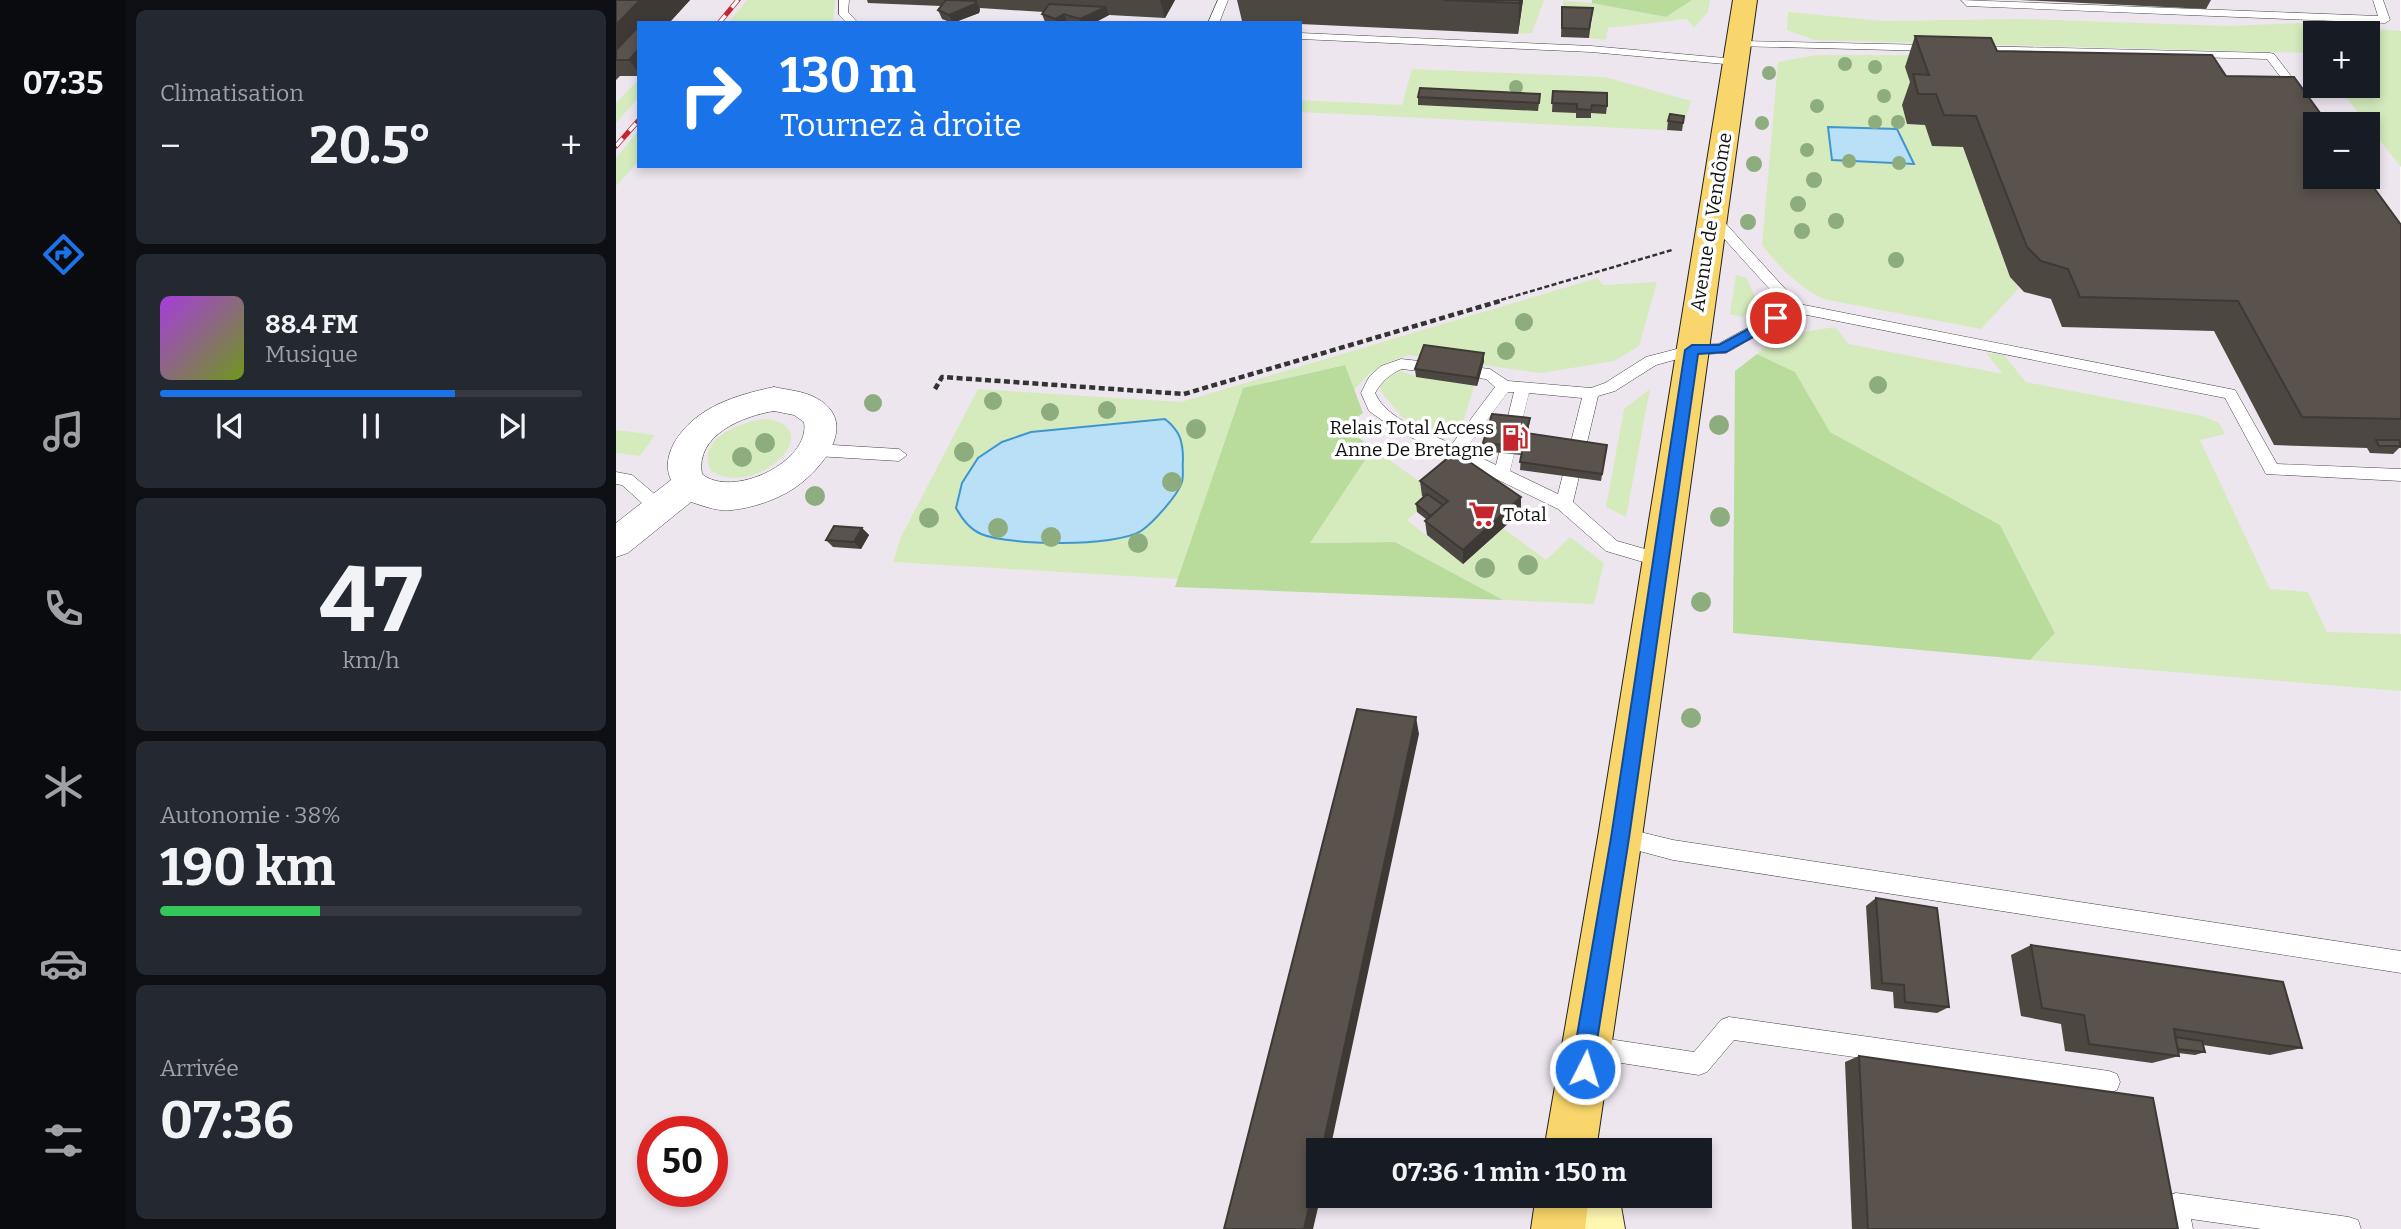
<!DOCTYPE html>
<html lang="fr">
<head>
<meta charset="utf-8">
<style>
	:root { --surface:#171b24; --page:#242831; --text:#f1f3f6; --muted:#9ea1a6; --line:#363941; --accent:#1a73e8 }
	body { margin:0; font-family:Bitter,serif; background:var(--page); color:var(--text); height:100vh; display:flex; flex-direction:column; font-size:26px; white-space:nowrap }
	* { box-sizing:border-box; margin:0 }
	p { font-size:23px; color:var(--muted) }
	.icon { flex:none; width:38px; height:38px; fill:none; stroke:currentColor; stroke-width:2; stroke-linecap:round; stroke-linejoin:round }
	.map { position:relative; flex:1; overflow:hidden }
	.sheet { display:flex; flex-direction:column; gap:10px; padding:10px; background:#0d0f14; width:490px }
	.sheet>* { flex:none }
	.banner { position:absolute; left:21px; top:21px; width:665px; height:147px; border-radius:0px; box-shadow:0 4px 10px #0003; background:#1a73e8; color:#fff; overflow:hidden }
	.buttons { position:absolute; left:1687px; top:21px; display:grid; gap:14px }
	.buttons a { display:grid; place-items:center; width:77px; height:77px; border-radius:0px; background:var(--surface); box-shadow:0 4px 10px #0003; font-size:35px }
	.speed { position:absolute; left:21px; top:1116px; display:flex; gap:14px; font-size:35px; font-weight:700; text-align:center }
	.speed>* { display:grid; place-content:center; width:91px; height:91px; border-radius:50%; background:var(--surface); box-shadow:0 4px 10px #0003; line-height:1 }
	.speed .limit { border:10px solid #d22; background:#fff; color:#111 }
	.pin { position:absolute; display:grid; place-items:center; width:60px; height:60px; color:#fff; margin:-30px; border:4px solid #fff; border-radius:50%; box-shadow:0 2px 7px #0007 }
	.me { position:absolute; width:77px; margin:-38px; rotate:5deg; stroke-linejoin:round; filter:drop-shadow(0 0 5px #0008) }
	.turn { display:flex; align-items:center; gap:24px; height:147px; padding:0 28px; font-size:32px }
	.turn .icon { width:91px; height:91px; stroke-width:2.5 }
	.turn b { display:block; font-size:49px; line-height:60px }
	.big { font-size:52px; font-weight:700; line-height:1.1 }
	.sheet .widget { flex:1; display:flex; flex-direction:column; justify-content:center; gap:10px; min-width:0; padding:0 24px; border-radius:10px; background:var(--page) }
	.sheet .dial { align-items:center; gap:0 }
	.dial b { font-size:91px; line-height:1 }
	.song { display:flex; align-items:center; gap:21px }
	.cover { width:84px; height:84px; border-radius:10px; background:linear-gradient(135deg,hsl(280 70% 55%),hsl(80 70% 35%)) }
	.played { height:7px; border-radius:4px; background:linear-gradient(90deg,var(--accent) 70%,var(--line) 70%) }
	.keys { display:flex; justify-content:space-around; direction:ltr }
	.heat { display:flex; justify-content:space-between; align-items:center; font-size:38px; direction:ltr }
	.charge { height:10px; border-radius:5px; background:linear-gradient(90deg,#34c759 38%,var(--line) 0) }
	.trip { position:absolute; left:690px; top:1138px; width:406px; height:70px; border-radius:0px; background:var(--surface); box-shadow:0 4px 10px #0003; font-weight:700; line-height:70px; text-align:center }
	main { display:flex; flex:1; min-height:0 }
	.tabs { display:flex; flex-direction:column; width:126px; justify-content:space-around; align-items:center; background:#090b0e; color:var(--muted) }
	.tabs .icon { width:49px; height:49px }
	.tabs .active { color:var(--accent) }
	.tabs b { font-size:32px; color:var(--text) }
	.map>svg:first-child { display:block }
</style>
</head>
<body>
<main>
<nav class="tabs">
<b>07:35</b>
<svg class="icon active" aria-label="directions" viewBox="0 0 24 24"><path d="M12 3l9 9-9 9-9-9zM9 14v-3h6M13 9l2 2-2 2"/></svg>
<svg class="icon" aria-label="music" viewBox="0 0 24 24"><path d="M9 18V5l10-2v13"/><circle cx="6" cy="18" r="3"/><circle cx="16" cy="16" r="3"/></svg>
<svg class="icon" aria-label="phone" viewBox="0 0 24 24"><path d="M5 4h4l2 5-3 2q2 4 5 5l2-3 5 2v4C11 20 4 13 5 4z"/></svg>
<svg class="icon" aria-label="climate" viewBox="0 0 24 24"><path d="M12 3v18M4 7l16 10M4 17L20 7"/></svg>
<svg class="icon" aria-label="car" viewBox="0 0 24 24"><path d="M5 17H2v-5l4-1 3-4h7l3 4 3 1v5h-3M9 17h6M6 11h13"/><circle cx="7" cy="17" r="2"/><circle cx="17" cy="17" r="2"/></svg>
<svg class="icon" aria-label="filters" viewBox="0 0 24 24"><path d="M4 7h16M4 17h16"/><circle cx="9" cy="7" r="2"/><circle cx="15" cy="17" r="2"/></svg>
</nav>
<section class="sheet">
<div class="widget"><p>Climatisation</p>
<div class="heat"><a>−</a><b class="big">20.5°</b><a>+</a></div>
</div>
<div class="widget">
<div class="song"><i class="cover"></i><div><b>88.4 FM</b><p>Musique</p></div></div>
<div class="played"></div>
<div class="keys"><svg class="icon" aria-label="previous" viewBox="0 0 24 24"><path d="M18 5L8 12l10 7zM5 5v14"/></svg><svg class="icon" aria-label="pause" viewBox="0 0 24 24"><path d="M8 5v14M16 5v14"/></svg><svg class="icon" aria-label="next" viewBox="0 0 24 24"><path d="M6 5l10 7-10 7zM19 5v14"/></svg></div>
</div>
<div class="widget dial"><b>47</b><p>km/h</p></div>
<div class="widget"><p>Autonomie · 38%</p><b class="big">190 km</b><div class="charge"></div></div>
<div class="widget"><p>Arrivée</p><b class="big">07:36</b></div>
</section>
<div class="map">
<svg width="1785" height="1229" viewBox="0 0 1785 1229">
	<rect width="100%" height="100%" fill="#fffdf5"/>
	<path fill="#eee6ef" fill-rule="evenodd" d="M0,0H1784L1785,1229H0ZM23,23H684V166H23ZM1699,33H1752V86H1699ZM1699,124H1752V177H1699ZM37,1132H96V1192H37ZM702,1150H1083V1195H702Z"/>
	<path fill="#d5ebbd" d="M131,0H219L217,23H112Z
		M907,0H928L916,33L902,34Z
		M1076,0H1094L1092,12L1078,28L1071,19L992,28L990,40L973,38L977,17L946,15L947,1L976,3L1050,17Z
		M1172,12L1267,21L1405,19L1612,26L1681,23L1785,31V167L1721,86H1752V33H1699V58L1695,53L1198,40L1171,30Z
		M1200,55H1365L1302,106L1291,124L1309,125L1347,147L1394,277L1403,288L1365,329L1207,299C1181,285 1165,269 1146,245L1162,62Z
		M796,69L989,77L1075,101L1066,131L684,112V100L786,105Z
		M23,79V97L0,123V103Z
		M23,130V161L0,186V158Z
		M1120,275L1131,278L1140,300L1135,310L1126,317L1114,314Z
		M981,278L988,285L1041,282L1023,346L998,361L925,373L793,355L770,363L752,375L738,390L728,365L627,388L562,579L277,562L285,537L362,389L565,402Z
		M1219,327L1233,344L1387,374L1370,353L1388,355L1410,382L1587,416L1603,423L1609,434L1584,440L1654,589L1692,592L1711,632L1785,634V691L1414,660L1439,632L1384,525L1214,432L1179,372L1141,354L1163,336Z
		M785,371L801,377L859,383L846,426L826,436L787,418L764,391L765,381Z
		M1034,389L1010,517L990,507L1008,409Z
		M150,419C214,427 141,500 95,471C79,439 125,421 150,419Z
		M0,430L39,435L24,456L0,453Z
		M757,448L814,489L813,501L791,520L847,564L887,528L930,560L954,537L988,563L978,604L887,600L779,542L693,543Z"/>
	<path fill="#b9dc9c" d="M976,0H1076L1050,17L976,3Z
		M1141,354L1179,372L1214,432L1384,525L1439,633L1414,660L1117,633L1119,371Z
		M729,365L747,413L727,427L757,448L694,543L779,542L887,600L559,587L627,388Z"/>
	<path fill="#b9e0f7" stroke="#3f96cf" stroke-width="2" d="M1212,127L1281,129L1298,164L1216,160Z
		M549,419C564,431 567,441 567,460C566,467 568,475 566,482C562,495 537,523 525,531C499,547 394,546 365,534C353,529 346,519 340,508L346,483L362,458L386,442L415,432Z"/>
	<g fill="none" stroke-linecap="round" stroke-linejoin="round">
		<defs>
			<path id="service" d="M223,0H233L232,12L242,23H231L223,15Z
				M602,0H612L603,23H592Z
				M1345,0L1762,16L1757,0H1767L1774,20L1769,23L1351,6Z
				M684,33L975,46L1120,59L1126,62L1120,65L975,52L684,39Z
				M1123,41L1316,45L1322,48L1316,51L1119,46L1117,44Z
				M1358,46L1654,53L1658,54L1712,124H1700L1651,59L1354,51L1352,49Z
				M1096,213L1101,214L1183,304L1614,389L1619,390L1661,464L1785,469V481L1650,474L1609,398L1181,313L1110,353L1076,355L1040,365L999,391L982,396L957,502L1001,541L1050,555L1052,560L1050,565L1044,567L990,551L942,509L780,430L753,411L745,393L753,377L765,366L785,359L874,369L892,381L975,388L989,383L1030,357L1076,345L1102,344L1170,307L1091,220L1089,217ZM786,369L870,379L879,387L836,444C811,432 771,420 759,393C766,381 774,374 786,369ZM892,392H898L880,465L849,450ZM913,393L966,398L942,494L894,471Z
				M200,444L283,449L291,455L283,461L200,456L192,450Z
				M0,472L16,475L48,502L50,507L48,512H36L6,485L0,484Z
				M1004,827L1057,840L1785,951V973L1057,860L997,844L994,837L997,830Z
				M1113,1017L1493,1071L1501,1074L1504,1082L1501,1090L1493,1093L1118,1040L1091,1072L1083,1075L973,1058L965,1055L962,1047L965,1039L973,1036L1078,1052L1105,1020Z
				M1560,1193L1733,1217L1742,1220L1745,1229H1645L1575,1219L1577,1229H1553L1548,1205L1551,1196Z"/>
			<path id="minor" d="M158,387C171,390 188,391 200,398C245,422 206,470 177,489C160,500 136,508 116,510C102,512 88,506 75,502L12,553L0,557V523L55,480C49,467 52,455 58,443C79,407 120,395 158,387ZM158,411L178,415L188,422C195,462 116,499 86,474C79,435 127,416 158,411Z"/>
			<path id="secondary" d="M950,1195H1003L1009,1229H955Z"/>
			<path id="primary" d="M1117,0H1141L1026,837L980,1150H928L982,837Z
				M920,1195H973L969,1229H915Z"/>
		</defs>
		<use href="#service" stroke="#444" stroke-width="1"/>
		<use href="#minor" stroke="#444" stroke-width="1"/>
		<use href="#secondary" stroke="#333" stroke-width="2"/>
		<use href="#primary" stroke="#222" stroke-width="2"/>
		<path stroke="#333" stroke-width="2.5" stroke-dasharray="5 2.5" stroke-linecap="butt" d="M878,302L1056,250"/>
		<path stroke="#333" stroke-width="4.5" stroke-dasharray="6 3.5" stroke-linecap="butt" d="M319,389L326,377L568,394L884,301"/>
		<use href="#service" fill="#fff" fill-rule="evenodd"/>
		<use href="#minor" fill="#fff" fill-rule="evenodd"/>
		<use href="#secondary" fill="#fff6b0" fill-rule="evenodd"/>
		<use href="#primary" fill="#f9d66b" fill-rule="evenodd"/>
		<defs>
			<path id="rail" d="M103,23L122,0
				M0,146L23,120"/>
		</defs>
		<use href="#rail" stroke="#c4262e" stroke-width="5"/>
		<use href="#rail" stroke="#fff" stroke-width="3.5" stroke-dasharray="10" stroke-linecap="butt"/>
	</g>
	<g fill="#8dad7f">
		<circle cx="1229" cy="64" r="7"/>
		<circle cx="1259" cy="67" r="7"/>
		<circle cx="1153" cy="73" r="7"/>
		<circle cx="900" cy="87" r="7"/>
		<circle cx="1268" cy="96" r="7"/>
		<circle cx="1201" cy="106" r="7"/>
		<circle cx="1259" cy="122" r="7"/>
		<circle cx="1282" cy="122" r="7"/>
		<circle cx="1146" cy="123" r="7"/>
		<circle cx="1191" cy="150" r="7"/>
		<circle cx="1233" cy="161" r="7"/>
		<circle cx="1283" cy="163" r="7"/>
		<circle cx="1138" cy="164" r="8"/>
		<circle cx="1198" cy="180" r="8"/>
		<circle cx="1182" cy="204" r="8"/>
		<circle cx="1220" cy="221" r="8"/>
		<circle cx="1132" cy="222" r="8"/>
		<circle cx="1186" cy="231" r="8"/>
		<circle cx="1280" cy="260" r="8"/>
		<circle cx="908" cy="322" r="9"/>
		<circle cx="890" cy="351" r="9"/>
		<circle cx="1262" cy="385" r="9"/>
		<circle cx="377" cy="401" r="9"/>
		<circle cx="257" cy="403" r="9"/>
		<circle cx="491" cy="410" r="9"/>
		<circle cx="434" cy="412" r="9"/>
		<circle cx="1103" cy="425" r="10"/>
		<circle cx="580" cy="429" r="10"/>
		<circle cx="149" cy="443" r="10"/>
		<circle cx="348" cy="452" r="10"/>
		<circle cx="126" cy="457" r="10"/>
		<circle cx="556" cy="482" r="10"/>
		<circle cx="199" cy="496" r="10"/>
		<circle cx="1104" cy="517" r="10"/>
		<circle cx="313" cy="518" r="10"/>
		<circle cx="382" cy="528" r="10"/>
		<circle cx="435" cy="537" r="10"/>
		<circle cx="522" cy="543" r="10"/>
		<circle cx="912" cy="565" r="10"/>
		<circle cx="869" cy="568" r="10"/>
		<circle cx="1085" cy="602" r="10"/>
		<circle cx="1075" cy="718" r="10"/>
	</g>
	<path fill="#4d4742" d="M0,0H74L53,23H23V76H4L0,80Z
		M251,0H559L549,18L493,15L478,23L451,22L431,23L429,22L426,14L428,12L364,8L363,13L336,23L326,19L322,10L325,6L252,3Z
		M621,0H907L902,34L684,24V23L626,21Z
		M1404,0H1595L1590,9Z
		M946,7L977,8L973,38L945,37Z
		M1299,36L1381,51L1610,76L1785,225V448H1783L1777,454L1754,453L1751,448L1658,445L1598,331L1446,327L1435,299L1408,292L1394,277L1347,147L1316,146L1309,125L1291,124L1286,105L1294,82L1289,67Z
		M937,91L991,106L990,114L975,113V118H960V113L936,112Z
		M924,94L922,111L802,105V97Z
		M1068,116L1066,131L1051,130L1052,121Z
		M868,361L861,386L800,377L799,369Z
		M914,418L912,433L991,445L985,481L904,470L905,455L867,451V443Z
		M804,481L905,497V512L847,564L811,535L809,521L810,519L801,512L800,504L807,497L806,496Z
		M246,528L253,535L245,549L217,547L210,540Z
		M1260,898L1333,1007L1321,1013L1278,1008L1277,992L1255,989L1250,906Z
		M1415,945L1686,1048L1654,1055L1587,1045L1589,1052L1579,1055L1562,1053L1563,1056L1536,1063L1449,1051L1445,1024L1405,1016L1395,955Z
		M1243,1056L1562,1229H1236L1229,1062Z"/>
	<path fill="#3f3936" d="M24,0H74L53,23H23V73L13,60H0V25Z
		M544,0H559L549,18Z
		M903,0H907L902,34L903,3Z
		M360,1L364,10L363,13L337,23L333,15Z
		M490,7L493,15L478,23H466L464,19Z
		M448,14L451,22L441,23L439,19Z
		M868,353V361L861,386V378Z
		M905,497V512L847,564V550Z
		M246,528L253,535L245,549L238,542Z
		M800,717L803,734L714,1150H706Z
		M702,1168V1195H705L697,1229H688Z"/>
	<path fill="#5a524d" stroke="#3f3936" stroke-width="2" d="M0,0H24L0,25Z
		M330,0H333L360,1L359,4L333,15L322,10Z
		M827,0H903V3Z
		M433,4L490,7L464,19L448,14L439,19L426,14Z
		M946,7L977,8L973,29L946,28Z
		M28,20L49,21L47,23H26Z
		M23,26V49L13,60H0V50Z
		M1299,36L1375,38L1381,51L1596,55L1610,76L1678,77L1712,124H1699V177H1750L1785,225V419L1686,417L1622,301L1464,297L1452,269L1425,261L1411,247L1360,116L1328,115L1320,94H1302L1297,74L1313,75Z
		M804,88L924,94L923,103L802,97Z
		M937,91L991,93V106L976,105L975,110L961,109V104L936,103Z
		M1054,114L1068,116L1067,123L1052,121Z
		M808,345L868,353L861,378L799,369Z
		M876,414L914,418L910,433L991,445L986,474L904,462L907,447L867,443Z
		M1760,440H1783L1785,446H1763Z
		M839,452L905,497L847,550L809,521L832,501L804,481Z
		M811,494L827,505L815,516L800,504Z
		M218,526L246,528L238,542L210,540Z
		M741,709L800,717L706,1150H702V1168L688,1229H608Z
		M1260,898L1321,908L1333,1007L1289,1002L1288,985L1266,983Z
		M1415,945L1667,982L1686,1048L1558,1029L1563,1056L1473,1044L1468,1015L1426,1008Z
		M1559,1037L1586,1041L1589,1052L1562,1049Z
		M1243,1056L1537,1098L1562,1229H1252Z"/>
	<path fill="#1a73e8" stroke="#114b97" stroke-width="2" d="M1160,314L1167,318L1165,321L1110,352L1082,354L1013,838L980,1047L979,1069L976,1076L969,1079L961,1076L958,1069L959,1047L995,838L1069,350L1076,345H1103Z"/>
	<defs>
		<symbol id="fuel-bare" viewBox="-9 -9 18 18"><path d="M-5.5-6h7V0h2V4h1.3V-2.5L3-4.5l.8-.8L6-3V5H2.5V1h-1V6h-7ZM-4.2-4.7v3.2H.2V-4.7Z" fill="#c4262e" stroke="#fff" stroke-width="2.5" paint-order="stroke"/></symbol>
		<symbol id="supermarket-bare" viewBox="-9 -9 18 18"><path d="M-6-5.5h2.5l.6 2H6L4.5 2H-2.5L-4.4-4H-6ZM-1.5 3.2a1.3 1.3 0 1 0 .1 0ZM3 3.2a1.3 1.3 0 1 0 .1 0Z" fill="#c4262e" stroke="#fff" stroke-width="2.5" paint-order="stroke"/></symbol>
	</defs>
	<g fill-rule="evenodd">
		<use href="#fuel-bare" x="880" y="419" width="38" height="38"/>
		<use href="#supermarket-bare" x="847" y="495" width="38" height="38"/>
	</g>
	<g text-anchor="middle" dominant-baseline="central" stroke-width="7" stroke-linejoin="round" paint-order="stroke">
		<g font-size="19" fill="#111" stroke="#fff">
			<text transform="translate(1095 222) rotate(-81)">Avenue de Vendôme</text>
		</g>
		<g font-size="19" fill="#111" stroke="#fff" text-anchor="end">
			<text x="878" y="427">Relais Total Access<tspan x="878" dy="22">Anne De Bretagne</tspan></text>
			<text x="887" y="514" text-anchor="start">Total</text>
		</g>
	</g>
</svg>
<div class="buttons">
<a>+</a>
<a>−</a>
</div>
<div class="speed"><div class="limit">50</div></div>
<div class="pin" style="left:1160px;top:318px;background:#d93025"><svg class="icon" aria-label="arrive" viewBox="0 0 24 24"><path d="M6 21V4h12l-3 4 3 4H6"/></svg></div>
<svg class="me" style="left:969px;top:1069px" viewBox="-20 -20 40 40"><circle r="17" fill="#1a73e8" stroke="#fff" stroke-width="3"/><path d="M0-11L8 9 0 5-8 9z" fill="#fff"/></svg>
<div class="trip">07:36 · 1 min · 150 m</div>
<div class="banner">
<div class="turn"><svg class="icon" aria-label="right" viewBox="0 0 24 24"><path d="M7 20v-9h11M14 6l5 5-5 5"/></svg><div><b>130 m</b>Tournez à droite</div></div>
</div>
</div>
</main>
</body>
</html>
